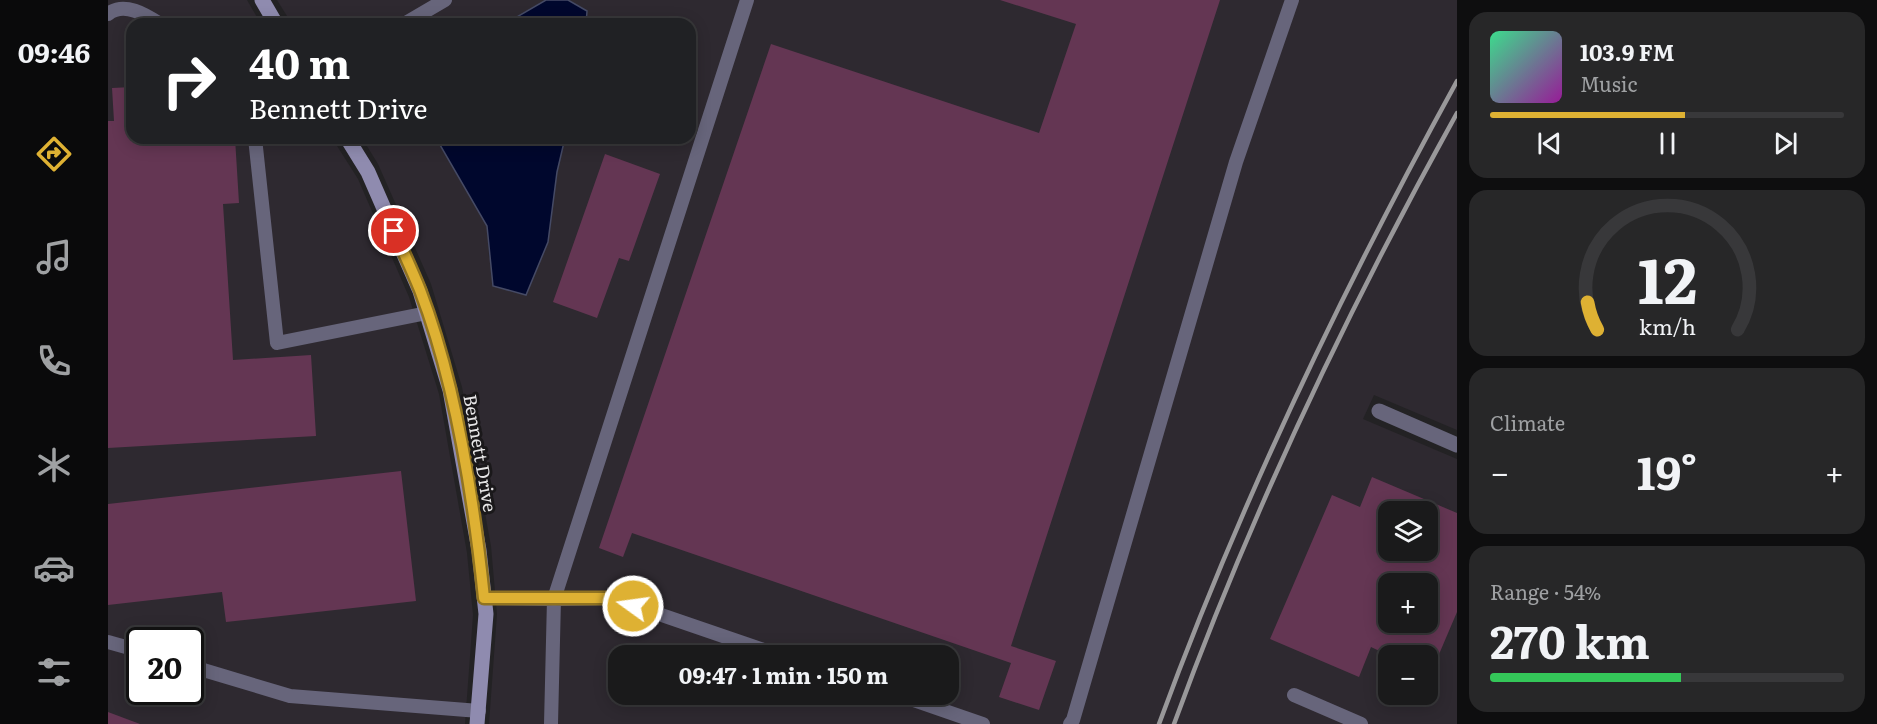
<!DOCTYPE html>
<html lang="en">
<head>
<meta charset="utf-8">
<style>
	:root { --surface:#1a1a1b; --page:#272728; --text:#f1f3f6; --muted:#9fa1a3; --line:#38383a; --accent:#deb133 }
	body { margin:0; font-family:Literata,serif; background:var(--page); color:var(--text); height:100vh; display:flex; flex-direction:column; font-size:22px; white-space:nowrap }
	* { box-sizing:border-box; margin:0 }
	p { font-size:20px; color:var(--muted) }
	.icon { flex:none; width:33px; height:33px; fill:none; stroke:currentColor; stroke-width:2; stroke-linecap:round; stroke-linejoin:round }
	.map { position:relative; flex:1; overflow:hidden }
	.side { display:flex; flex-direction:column; gap:12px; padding:12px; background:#0e0e0f; width:420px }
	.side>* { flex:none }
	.hud { position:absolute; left:18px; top:18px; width:570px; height:126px; border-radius:18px; box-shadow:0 3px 15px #0003,0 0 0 2px var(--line); background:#202124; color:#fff; overflow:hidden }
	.tools { position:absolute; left:1270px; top:501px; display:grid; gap:12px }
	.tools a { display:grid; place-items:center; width:60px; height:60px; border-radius:12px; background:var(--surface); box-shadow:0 3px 15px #0003,0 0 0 2px var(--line); font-size:30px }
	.speed { position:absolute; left:18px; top:627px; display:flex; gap:12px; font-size:30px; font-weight:700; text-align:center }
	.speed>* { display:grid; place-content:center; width:78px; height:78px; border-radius:50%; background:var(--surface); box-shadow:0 3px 15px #0003,0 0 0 2px var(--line); line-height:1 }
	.speed .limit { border:3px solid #111; border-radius:9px; background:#fff; color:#111 }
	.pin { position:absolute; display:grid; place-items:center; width:51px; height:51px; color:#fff; margin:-26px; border:3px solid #fff; border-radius:50%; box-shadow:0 2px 6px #0007 }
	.me { position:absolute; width:66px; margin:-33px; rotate:284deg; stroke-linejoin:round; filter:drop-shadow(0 0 4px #0008) }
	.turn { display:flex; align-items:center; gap:21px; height:126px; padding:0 24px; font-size:27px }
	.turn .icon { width:78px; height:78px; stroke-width:2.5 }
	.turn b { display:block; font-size:42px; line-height:51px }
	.big { font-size:45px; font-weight:700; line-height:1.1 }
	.side .widget { flex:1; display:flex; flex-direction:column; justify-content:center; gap:9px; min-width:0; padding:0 21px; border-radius:18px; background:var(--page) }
	.side .dial { align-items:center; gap:0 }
	.dial svg { height:156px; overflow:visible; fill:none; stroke:var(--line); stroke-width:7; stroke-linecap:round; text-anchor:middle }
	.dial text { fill:var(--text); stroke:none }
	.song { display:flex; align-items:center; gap:18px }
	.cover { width:72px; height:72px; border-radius:9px; background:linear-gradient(135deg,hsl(150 70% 55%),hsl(300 70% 35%)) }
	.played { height:6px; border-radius:3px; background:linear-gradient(90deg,var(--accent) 55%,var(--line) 55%) }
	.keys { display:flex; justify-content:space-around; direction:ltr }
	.heat { display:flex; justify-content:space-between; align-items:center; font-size:33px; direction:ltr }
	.charge { height:9px; border-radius:4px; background:linear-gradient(90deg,#34c759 54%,var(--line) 0) }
	.trip { position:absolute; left:500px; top:645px; width:351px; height:60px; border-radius:18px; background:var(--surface); box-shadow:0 3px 15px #0003,0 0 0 2px var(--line); font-weight:700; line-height:60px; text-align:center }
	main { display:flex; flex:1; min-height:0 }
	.tabs { display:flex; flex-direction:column; width:108px; justify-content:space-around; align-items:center; background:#0a0a0b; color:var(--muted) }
	.tabs .icon { width:42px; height:42px }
	.tabs .selected { color:var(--accent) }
	.tabs b { font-size:27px; color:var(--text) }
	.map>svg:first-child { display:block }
</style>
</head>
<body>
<main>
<nav class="tabs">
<b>09:46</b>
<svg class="icon selected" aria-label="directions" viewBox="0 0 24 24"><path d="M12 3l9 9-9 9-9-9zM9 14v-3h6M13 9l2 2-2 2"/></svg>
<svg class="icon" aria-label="music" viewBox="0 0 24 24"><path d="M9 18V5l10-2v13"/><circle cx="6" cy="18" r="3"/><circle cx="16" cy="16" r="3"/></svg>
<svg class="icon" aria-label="phone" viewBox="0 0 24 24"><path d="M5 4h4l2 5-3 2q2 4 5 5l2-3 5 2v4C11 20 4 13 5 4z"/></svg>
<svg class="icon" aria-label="climate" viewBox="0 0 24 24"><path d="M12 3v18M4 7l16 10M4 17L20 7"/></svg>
<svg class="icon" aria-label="car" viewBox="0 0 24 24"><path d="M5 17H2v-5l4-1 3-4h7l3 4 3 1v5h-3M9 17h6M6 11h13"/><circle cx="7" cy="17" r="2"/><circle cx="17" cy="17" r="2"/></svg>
<svg class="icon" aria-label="filters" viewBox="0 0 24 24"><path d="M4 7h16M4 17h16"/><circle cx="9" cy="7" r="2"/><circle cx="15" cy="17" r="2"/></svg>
</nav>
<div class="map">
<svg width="1349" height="724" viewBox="0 0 1349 724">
	<rect width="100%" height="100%" fill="#232224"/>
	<path fill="#2e2930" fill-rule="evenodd" d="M0,0H139L153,24H24V138H224L250,179L301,297L331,394L359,553L365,615L357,724H0ZM32,640H82V692H32Z
		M169,0H438L397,24H184Z
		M460,0H1349V430L1266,395L1255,419L1349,459V724H381L389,614L383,546L354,387L323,284L270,164L254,138H328L379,226L381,258L449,172L457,138H582V24H478L479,11ZM1281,512H1320V550H1281ZM1281,584H1320V622H1281ZM510,656H840V694H510ZM1281,656H1320V694H1281Z"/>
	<path fill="#00072d" stroke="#454a65" stroke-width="1.5" d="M438,0H460L479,11L478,24H397Z
		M328,138H457L449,172L440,242L418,295L385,286L379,226Z"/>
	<path fill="#643653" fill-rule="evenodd" d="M892,0H1112L903,646L948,661L931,710L891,697L903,663L524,533L515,557L491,548L663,44L931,133L968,24Z
		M24,87V138H127L131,203L115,204L125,360L203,355L208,436L0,448V121H6L4,88Z
		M497,154L552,174L521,261L511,258L489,318L445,302Z
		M293,471L308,601L118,622L114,592L0,605V504Z
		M1264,477L1349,513V612L1323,673L1320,672V656H1282L1263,647L1251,677L1162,639L1224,495L1252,507ZM1281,512H1320V550H1281ZM1281,584H1320V622H1281Z
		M0,712L32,724H0Z"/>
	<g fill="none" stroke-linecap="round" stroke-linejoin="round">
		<path stroke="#67657b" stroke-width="14" d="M639,0L446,599L504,598L673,656
			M0,14C16,1 38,15 52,24
			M296,24L337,0
			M147,138L169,343L319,313
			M376,598L446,599L443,724
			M0,642L32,651
			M82,666L182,696L371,711
			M788,694L875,724
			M1186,695L1253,724
			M962,724L965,720L1128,162L1184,0"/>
		<path stroke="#67657b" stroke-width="15" d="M1271,411L1349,445"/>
		<path stroke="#8f8baf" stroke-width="15" d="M154,0L168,24
			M239,138L260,172L312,291L342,390L371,550L378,614L369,724"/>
		<path stroke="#99989a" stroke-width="4.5" d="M1051,724C1133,500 1234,290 1349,81
			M1066,724C1143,513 1240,309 1349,113"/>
	</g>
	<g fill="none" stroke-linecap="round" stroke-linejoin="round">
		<defs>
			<path id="route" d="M286,231C295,251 304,270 312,290C347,381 366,501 376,598H504L525,606"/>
		</defs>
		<use href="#route" stroke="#907321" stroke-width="15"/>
		<use href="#route" stroke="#deb133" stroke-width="10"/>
	</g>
	<g text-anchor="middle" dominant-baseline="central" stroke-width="6" stroke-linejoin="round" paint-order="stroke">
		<g font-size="18" fill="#e7e6e7" stroke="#1a181a">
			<text transform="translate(373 453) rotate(80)">Bennett Drive</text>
		</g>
	</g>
</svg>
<div class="tools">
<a><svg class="icon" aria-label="layers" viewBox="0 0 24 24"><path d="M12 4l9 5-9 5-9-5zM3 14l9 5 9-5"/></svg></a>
<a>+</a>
<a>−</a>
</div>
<div class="speed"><div class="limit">20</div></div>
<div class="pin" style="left:286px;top:231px;background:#d93025"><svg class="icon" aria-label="arrive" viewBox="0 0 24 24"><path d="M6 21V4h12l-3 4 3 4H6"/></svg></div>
<svg class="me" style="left:525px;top:606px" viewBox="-20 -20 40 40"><circle r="17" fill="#deb133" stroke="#fff" stroke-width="3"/><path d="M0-11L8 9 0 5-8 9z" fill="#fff"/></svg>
<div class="trip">09:47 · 1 min · 150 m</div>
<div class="hud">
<div class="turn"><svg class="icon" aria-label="right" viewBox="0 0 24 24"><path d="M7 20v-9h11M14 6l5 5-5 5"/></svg><div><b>40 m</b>Bennett Drive</div></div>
</div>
</div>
<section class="side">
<div class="widget">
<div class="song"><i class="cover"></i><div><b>103.9 FM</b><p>Music</p></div></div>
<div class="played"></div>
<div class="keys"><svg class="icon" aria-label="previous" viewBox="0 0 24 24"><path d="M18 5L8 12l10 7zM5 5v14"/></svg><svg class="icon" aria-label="pause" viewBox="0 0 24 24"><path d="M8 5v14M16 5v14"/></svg><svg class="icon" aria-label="next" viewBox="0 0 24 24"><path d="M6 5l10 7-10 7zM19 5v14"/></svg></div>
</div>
<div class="widget dial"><svg viewBox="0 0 100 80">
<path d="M14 69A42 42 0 1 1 86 69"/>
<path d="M14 69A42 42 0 0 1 9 55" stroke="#deb133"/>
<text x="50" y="56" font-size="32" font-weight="700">12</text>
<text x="50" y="72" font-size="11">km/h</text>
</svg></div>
<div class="widget"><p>Climate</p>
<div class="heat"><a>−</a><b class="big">19°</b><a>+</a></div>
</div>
<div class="widget"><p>Range · 54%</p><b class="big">270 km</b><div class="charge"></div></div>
</section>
</main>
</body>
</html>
